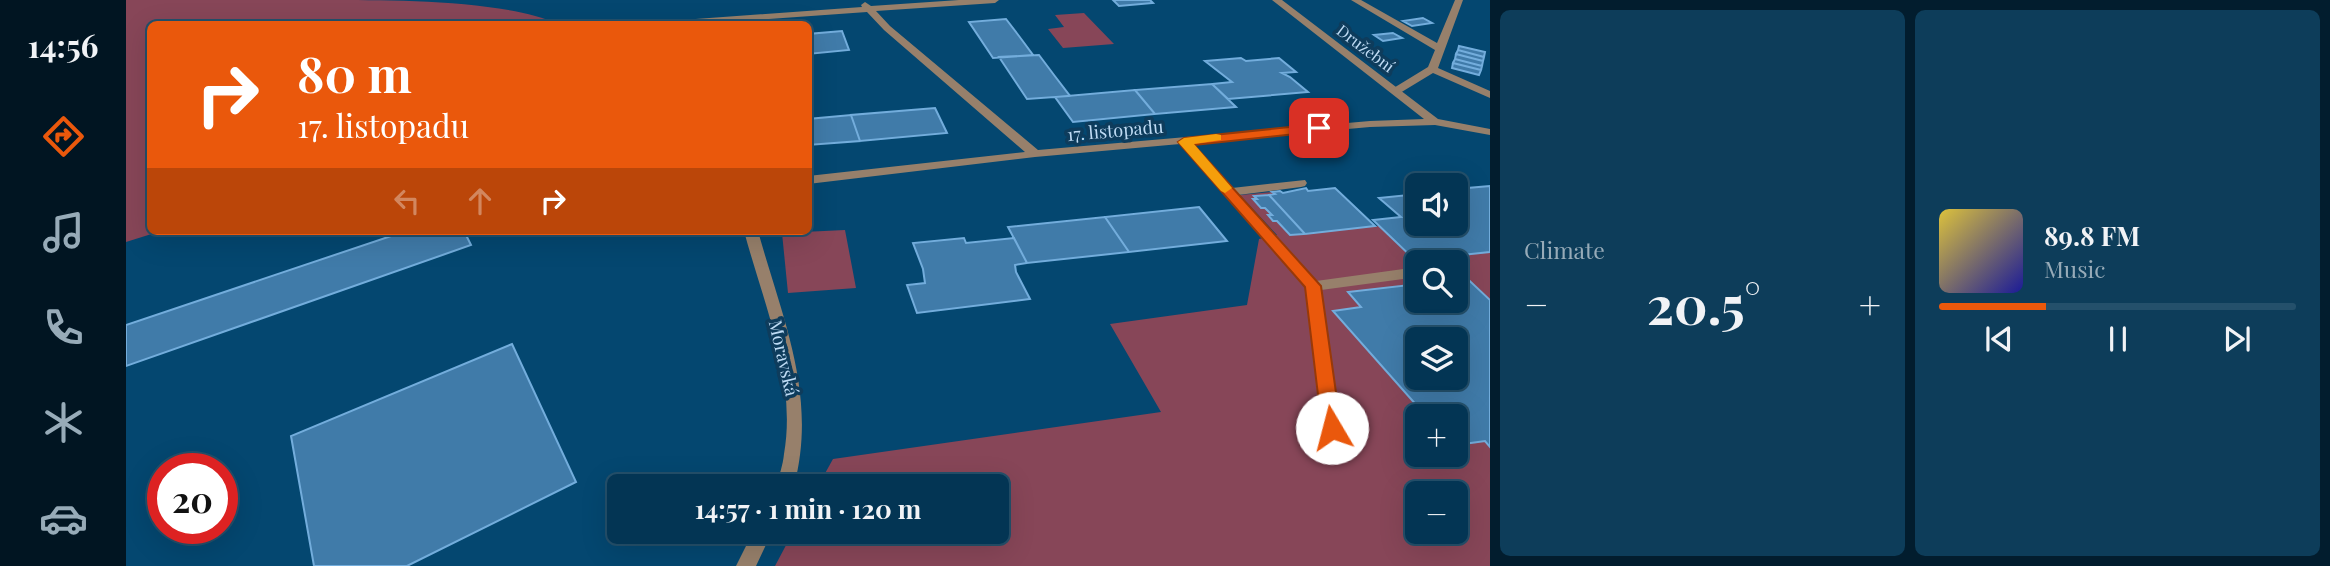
<!DOCTYPE html>
<html lang="en">
<head>
<meta charset="utf-8">
<style>
	:root { --surface:#033554; --page:#0d3d5a; --text:#f1f3f6; --muted:#97abb8; --line:#24506b; --accent:#ea580c }
	body { margin:0; font-family:"Playfair Display",serif; background:var(--page); color:var(--text); height:100vh; display:flex; flex-direction:column; font-size:26px; white-space:nowrap }
	* { box-sizing:border-box; margin:0 }
	p { font-size:23px; color:var(--muted) }
	.icon { flex:none; width:38px; height:38px; fill:none; stroke:currentColor; stroke-width:2; stroke-linecap:round; stroke-linejoin:round }
	.map { position:relative; flex:1; overflow:hidden }
	.details { display:flex; flex-direction:column; gap:10px; padding:10px; background:#021d2e; width:840px }
	.details>* { flex:none }
	.guide { position:absolute; left:21px; top:21px; width:665px; height:214px; border-radius:10px; box-shadow:0 7px 28px #0002,0 0 0 2px var(--line); background:#ea580c; color:#fff; overflow:hidden }
	.tools { position:absolute; left:1279px; top:173px; display:grid; gap:14px }
	.tools a { display:grid; place-items:center; width:63px; height:63px; border-radius:10px; background:var(--surface); box-shadow:0 7px 28px #0002,0 0 0 2px var(--line); font-size:35px }
	.speed { position:absolute; left:21px; top:453px; display:flex; gap:14px; font-size:35px; font-weight:700; text-align:center }
	.speed>* { display:grid; place-content:center; width:91px; height:91px; border-radius:50%; background:var(--surface); box-shadow:0 7px 28px #0002,0 0 0 2px var(--line); line-height:1 }
	.speed .limit { border:10px solid #d22; background:#fff; color:#111 }
	.pin { position:absolute; display:grid; place-items:center; width:60px; height:60px; color:#fff; margin:-30px; border-radius:14px; box-shadow:0 4px 10px #0006 }
	.me { position:absolute; width:77px; margin:-38px; rotate:352deg; stroke-linejoin:round; filter:drop-shadow(0 0 5px #0008) }
	.turn { display:flex; align-items:center; gap:24px; height:147px; padding:0 35px; font-size:32px }
	.turn .icon { width:91px; height:91px; stroke-width:2.5 }
	.turn b { display:block; font-size:49px; line-height:60px }
	.lanes { display:flex; align-items:center; height:66px; padding:0 35px; background:#0003; justify-content:center; gap:35px; direction:ltr }
	.lanes .off { opacity:.35 }
	.big { font-size:52px; font-weight:700; line-height:1.1 }
	.details .widget { flex:1; display:flex; flex-direction:column; justify-content:center; gap:10px; min-width:0; padding:0 24px; border-radius:10px; background:var(--page) }
	.song { display:flex; align-items:center; gap:21px }
	.cover { width:84px; height:84px; border-radius:10px; background:linear-gradient(135deg,hsl(50 70% 55%),hsl(240 70% 35%)) }
	.played { height:7px; border-radius:4px; background:linear-gradient(90deg,var(--accent) 30%,var(--line) 30%) }
	.keys { display:flex; justify-content:space-around; direction:ltr }
	.heat { display:flex; justify-content:space-between; align-items:center; font-size:38px; direction:ltr }
	.details .tiles { flex:1; display:grid; gap:10px; grid-template-columns:repeat(2,1fr) }
	.trip { position:absolute; left:481px; top:474px; width:402px; height:70px; border-radius:10px; background:var(--surface); box-shadow:0 7px 28px #0002,0 0 0 2px var(--line); font-weight:700; line-height:70px; text-align:center }
	main { display:flex; flex:1; min-height:0 }
	.menu { display:flex; flex-direction:column; width:126px; justify-content:space-around; align-items:center; background:#011522; color:var(--muted) }
	.menu .icon { width:49px; height:49px }
	.menu .on { color:var(--accent) }
	.menu b { font-size:32px; color:var(--text) }
	.map>svg:first-child { display:block }
</style>
</head>
<body>
<main>
<nav class="menu">
<b>14:56</b>
<svg class="icon on" aria-label="directions" viewBox="0 0 24 24"><path d="M12 3l9 9-9 9-9-9zM9 14v-3h6M13 9l2 2-2 2"/></svg>
<svg class="icon" aria-label="music" viewBox="0 0 24 24"><path d="M9 18V5l10-2v13"/><circle cx="6" cy="18" r="3"/><circle cx="16" cy="16" r="3"/></svg>
<svg class="icon" aria-label="phone" viewBox="0 0 24 24"><path d="M5 4h4l2 5-3 2q2 4 5 5l2-3 5 2v4C11 20 4 13 5 4z"/></svg>
<svg class="icon" aria-label="climate" viewBox="0 0 24 24"><path d="M12 3v18M4 7l16 10M4 17L20 7"/></svg>
<svg class="icon" aria-label="car" viewBox="0 0 24 24"><path d="M5 17H2v-5l4-1 3-4h7l3 4 3 1v5h-3M9 17h6M6 11h13"/><circle cx="7" cy="17" r="2"/><circle cx="17" cy="17" r="2"/></svg>
</nav>
<div class="map">
<svg width="1364" height="566" viewBox="0 0 1364 566">
	<rect width="100%" height="100%" fill="#044770"/>
	<path fill="#874658" fill-rule="evenodd" d="M0,0C67,0 135,0 202,0C266,0 379,0 432,24H24V231H35L0,242Z
		M958,13L988,44L937,48L922,29L938,27L929,15Z
		M1146,192L1149,194L1129,196L1131,199L1127,200L1135,208H1139L1146,215L1142,216L1147,221H1151L1165,235L1253,226L1291,263V284L1223,292L1235,307L1208,311L1300,416H1292V455H1330V445L1359,441L1364,447V566H649L667,532H872V486H692L707,459L1035,412L984,324L1121,305L1133,239L1151,235L1114,195ZM1292,494H1330V532H1292Z
		M719,230L730,288L662,293L656,233Z
		M1364,252V300L1330,268V262H1324L1317,257Z"/>
	<path fill="#407ba9" stroke="#73addc" stroke-width="2" fill-rule="evenodd" d="M987,0H1024L1027,3L993,6Z
		M1297,18L1306,23L1286,26L1277,21Z
		M880,19L893,36L907,55L867,58L843,22Z
		M716,31L723,50L682,54V34Z
		M1267,33L1276,38L1257,41L1248,35Z
		M1333,46L1359,52L1358,57L1332,50Z
		M1332,50L1358,57L1357,61L1330,54Z
		M1330,54L1357,61L1356,66L1329,59Z
		M913,55L928,75L944,96L901,99L873,57Z
		M1115,58L1120,61L1153,58L1170,72L1156,73L1164,77L1182,92L1102,99L1086,84L1106,82L1079,61Z
		M1329,59L1356,66L1355,70L1327,63Z
		M1327,63L1355,70L1353,75L1326,68Z
		M1086,84L1110,107L1029,114L1009,90Z
		M1009,90L1029,114L947,122L929,97Z
		M809,108L821,133L734,141L725,115Z
		M725,115L734,141L682,145V119Z
		M1364,186V252L1317,257L1324,262L1292,263L1247,220L1275,217L1253,198L1292,194V224H1330V189Z
		M1180,188L1182,191L1209,188L1249,226L1179,234L1143,195L1149,194L1146,192L1154,191L1157,193Z
		M1143,195L1179,234L1164,235L1151,221H1147L1142,215H1146L1139,208H1135L1127,199H1131L1128,196Z
		M1073,207L1101,241L1003,252L979,217Z
		M979,217L1003,252L901,263L882,227Z
		M280,231H338L345,245L0,366V325Z
		M838,238L840,243L888,238L901,263L889,265L890,272L904,299L791,313L781,285L799,283L797,269L787,243Z
		M1330,268L1364,300V447L1359,441L1330,445V416H1300L1207,311L1235,307L1222,292L1292,284V301H1330ZM1292,340H1330V378H1292Z
		M386,344L450,482L281,566H188L165,436Z"/>
	<g fill="none" stroke-linecap="round" stroke-linejoin="round">
		<path fill="#97806b" fill-rule="evenodd" d="M1225,0H1235L1311,43L1329,0H1337L1312,68L1364,91V98L1307,73L1274,93H1266V89L1302,67L1309,50Z
			M1058,139L1062,140L1106,188L1179,180L1181,183L1179,186L1175,187L1112,195L1190,281L1292,267V277L1195,290L1214,428L1212,433L1206,435L1200,433L1198,428L1180,287L1054,144L1052,142Z"/>
		<path fill="#97806b" fill-rule="evenodd" d="M833,0H873L869,3L750,11L764,26L912,150L1244,121L1298,119L1146,0H1156L1312,119L1364,129V135L1309,125L1244,127L909,157L682,184V176L899,152L758,30L741,12L573,24L551,23L556,20L736,7L735,5L739,2L745,6Z
			M618,231H632C656,318 692,395 668,486H650C653,476 657,465 658,454C671,379 637,302 618,231Z
			M627,532H646L630,566H610Z"/>
	</g>
	<path fill="#ea580c" stroke="#983908" stroke-width="2" d="M1193,124L1198,126V131L1068,145L1195,286L1215,428L1213,433L1206,435L1199,433L1196,428L1179,287L1052,142L1058,138Z"/>
	<path fill="#f59e0b" d="M1090,134L1095,135V140L1068,144L1106,188L1099,193L1095,191L1052,142L1058,138Z"/>
	<g text-anchor="middle" dominant-baseline="central" stroke-width="7" stroke-linejoin="round" paint-order="stroke">
		<g font-size="16" fill="#bedbf4" stroke="#0e3c5c">
			<text transform="translate(1240 48) rotate(37)">Družební</text>
		</g>
		<g font-size="18" fill="#bedbf4" stroke="#0e3c5c">
			<text transform="translate(989 130) rotate(-5)">17. listopadu</text>
			<text transform="translate(658 358) rotate(77)">Moravská</text>
		</g>
	</g>
</svg>
<div class="tools">
<a><svg class="icon" aria-label="sound" viewBox="0 0 24 24"><path d="M4 9h4l5-4v14l-5-4H4zM17 9q2 3 0 6"/></svg></a>
<a><svg class="icon" aria-label="search" viewBox="0 0 24 24"><circle cx="10" cy="10" r="6"/><path d="M15 15l6 6"/></svg></a>
<a><svg class="icon" aria-label="layers" viewBox="0 0 24 24"><path d="M12 4l9 5-9 5-9-5zM3 14l9 5 9-5"/></svg></a>
<a>+</a>
<a>−</a>
</div>
<div class="speed"><div class="limit">20</div></div>
<div class="pin" style="left:1193px;top:128px;background:#d93025"><svg class="icon" aria-label="arrive" viewBox="0 0 24 24"><path d="M6 21V4h12l-3 4 3 4H6"/></svg></div>
<svg class="me" style="left:1206px;top:428px" viewBox="-20 -20 40 40"><circle r="19" fill="#fff"/><path d="M0-13L10 11 0 6-10 11z" fill="#ea580c"/></svg>
<div class="trip">14:57 · 1 min · 120 m</div>
<div class="guide">
<div class="turn"><svg class="icon" aria-label="right" viewBox="0 0 24 24"><path d="M7 20v-9h11M14 6l5 5-5 5"/></svg><div><b>80 m</b>17. listopadu</div></div>
<div class="lanes"><svg class="icon off" aria-label="left" viewBox="0 0 24 24"><path d="M17 20v-9H6M10 6l-5 5 5 5"/></svg><svg class="icon off" aria-label="ahead" viewBox="0 0 24 24"><path d="M12 20V5M6 11l6-6 6 6"/></svg><svg class="icon" aria-label="right" viewBox="0 0 24 24"><path d="M7 20v-9h11M14 6l5 5-5 5"/></svg></div>
</div>
</div>
<section class="details">
<div class="tiles">
<div class="widget"><p>Climate</p>
<div class="heat"><a>−</a><b class="big">20.5°</b><a>+</a></div>
</div>
<div class="widget">
<div class="song"><i class="cover"></i><div><b>89.8 FM</b><p>Music</p></div></div>
<div class="played"></div>
<div class="keys"><svg class="icon" aria-label="previous" viewBox="0 0 24 24"><path d="M18 5L8 12l10 7zM5 5v14"/></svg><svg class="icon" aria-label="pause" viewBox="0 0 24 24"><path d="M8 5v14M16 5v14"/></svg><svg class="icon" aria-label="next" viewBox="0 0 24 24"><path d="M6 5l10 7-10 7zM19 5v14"/></svg></div>
</div>
</div>
</section>
</main>
</body>
</html>
